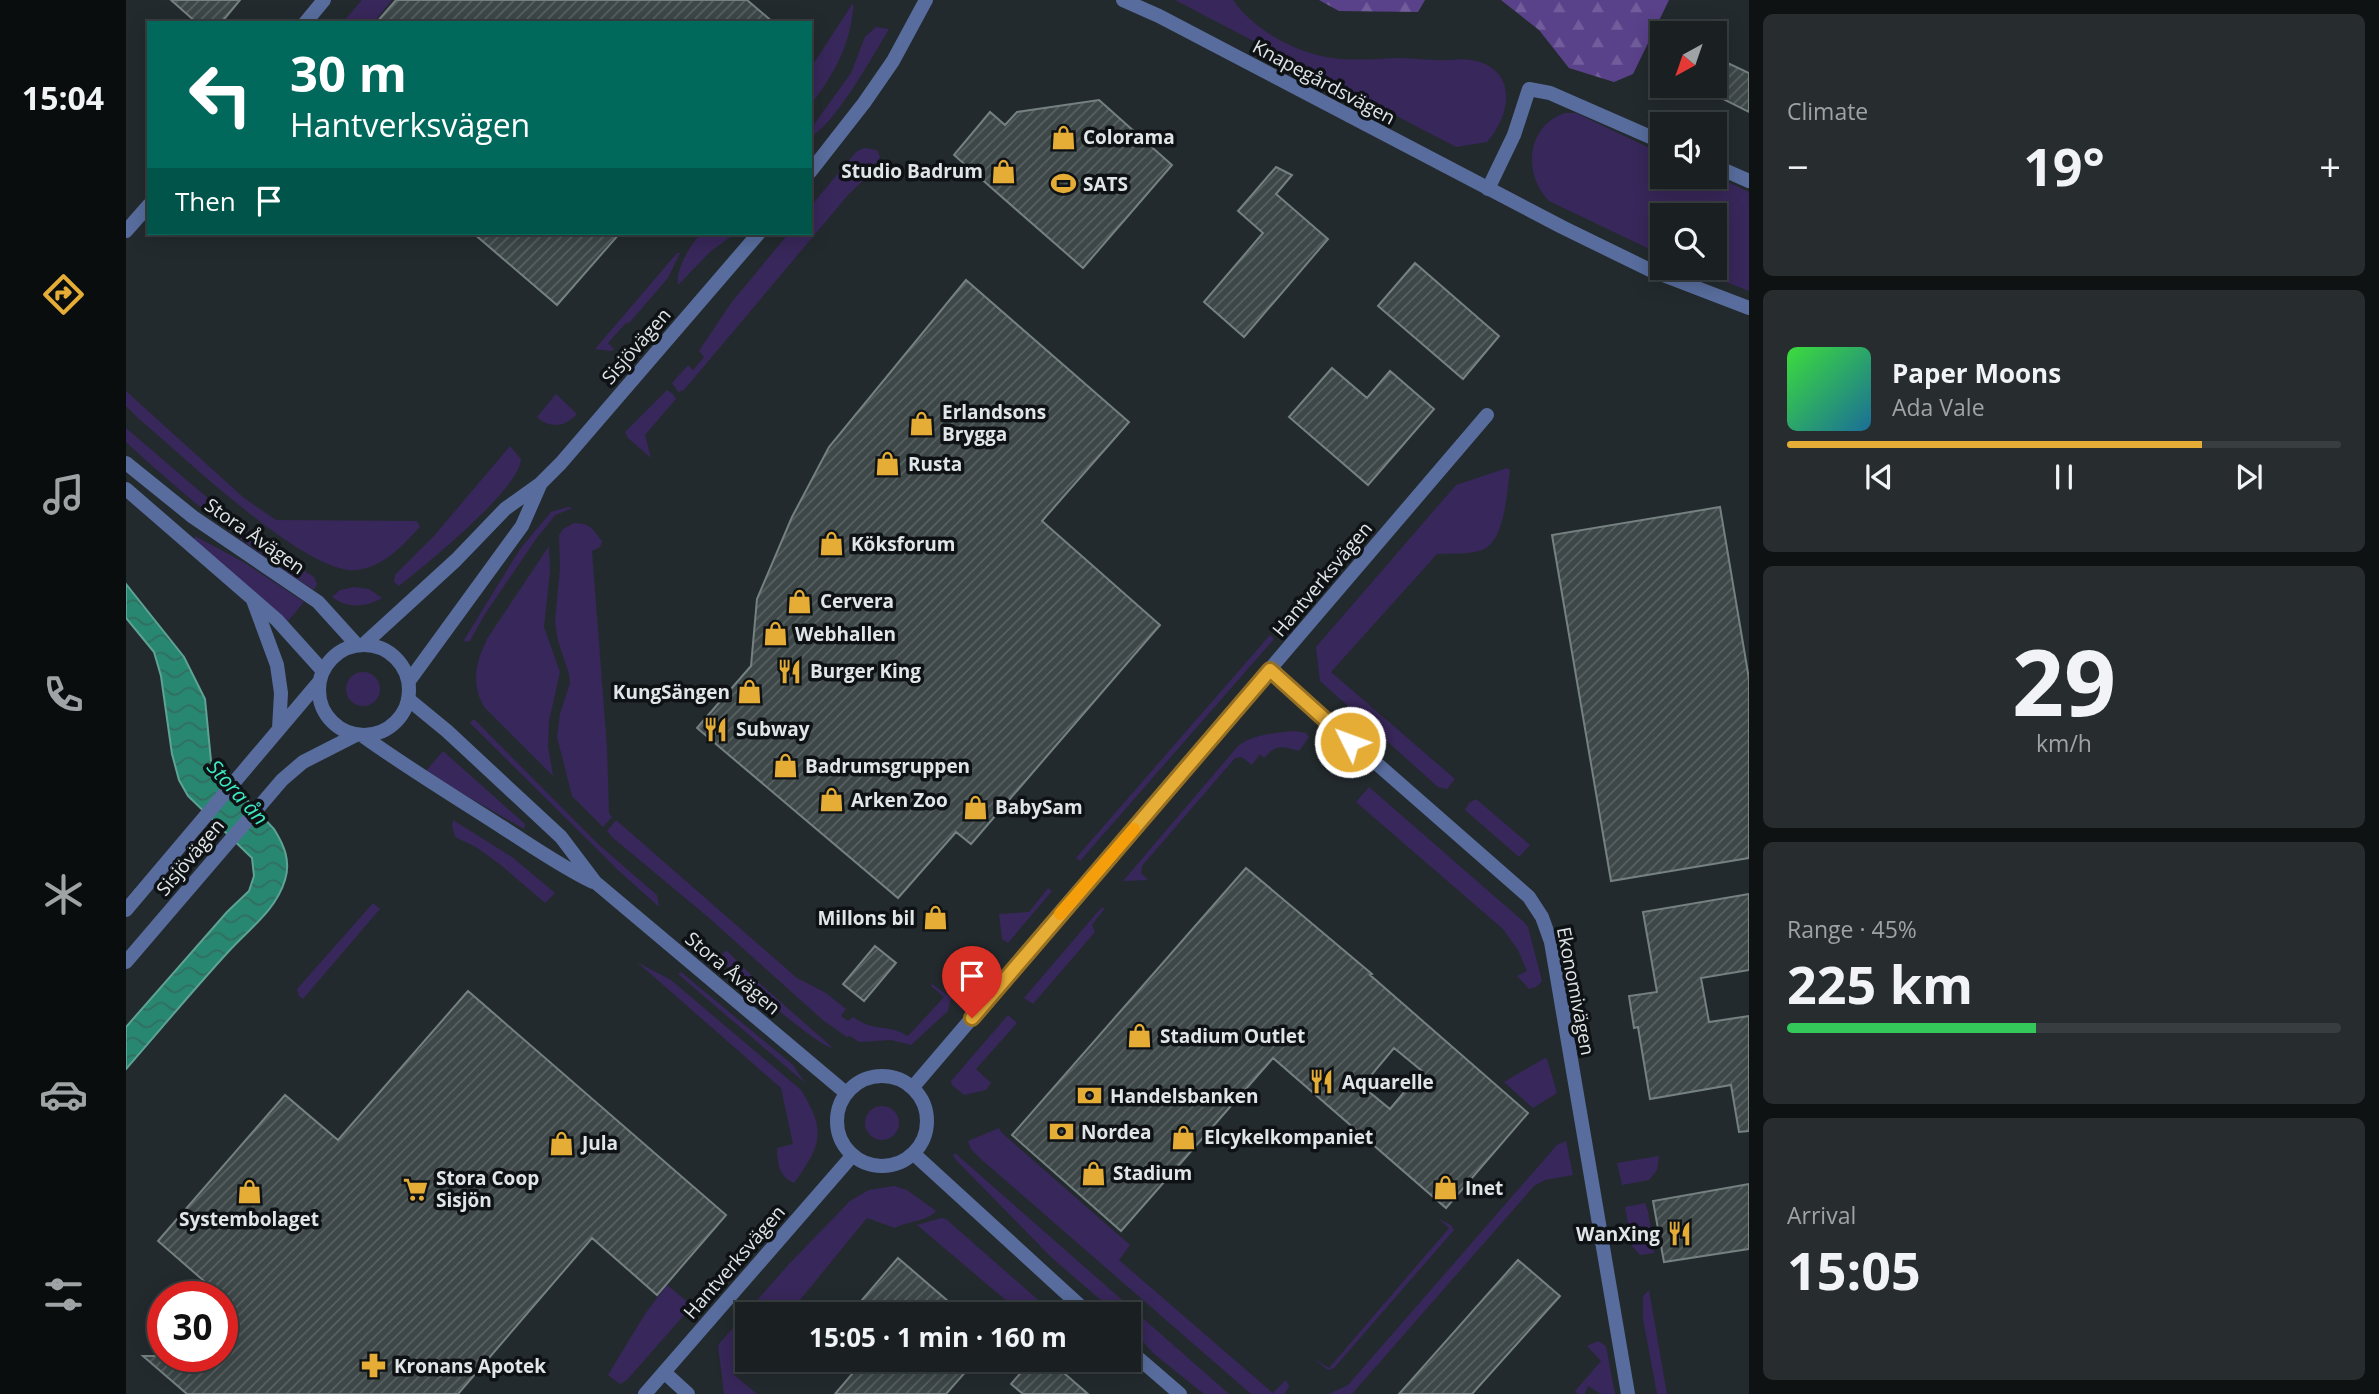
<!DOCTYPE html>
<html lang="en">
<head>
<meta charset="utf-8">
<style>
	:root { --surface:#1a2022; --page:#272d2f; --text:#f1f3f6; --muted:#9fa3a5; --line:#383e40; --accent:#e6ad36 }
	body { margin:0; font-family:"Open Sans",sans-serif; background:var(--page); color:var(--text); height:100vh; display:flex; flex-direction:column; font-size:26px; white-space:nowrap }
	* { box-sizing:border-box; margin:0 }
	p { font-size:23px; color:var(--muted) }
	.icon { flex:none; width:38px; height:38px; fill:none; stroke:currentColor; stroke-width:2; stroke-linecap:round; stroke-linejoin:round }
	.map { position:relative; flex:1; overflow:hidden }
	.drawer { display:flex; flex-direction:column; gap:14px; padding:14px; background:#0e1213; width:630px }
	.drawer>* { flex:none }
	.banner { position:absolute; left:21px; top:21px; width:665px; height:214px; border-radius:0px; box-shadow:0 4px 18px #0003,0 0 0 2px var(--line); background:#00695c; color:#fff; overflow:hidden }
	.needle { width:46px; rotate:220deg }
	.buttons { position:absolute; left:1524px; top:21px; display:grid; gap:14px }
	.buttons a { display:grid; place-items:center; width:77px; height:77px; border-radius:0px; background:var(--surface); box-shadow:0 4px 18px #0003,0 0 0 2px var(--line); font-size:35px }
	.speed { position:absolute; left:21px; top:1281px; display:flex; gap:14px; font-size:35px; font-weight:700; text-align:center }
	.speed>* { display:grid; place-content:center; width:91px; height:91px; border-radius:50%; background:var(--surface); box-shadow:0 4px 18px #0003,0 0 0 2px var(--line); line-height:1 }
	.speed .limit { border:10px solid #d22; background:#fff; color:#111 }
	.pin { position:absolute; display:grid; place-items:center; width:60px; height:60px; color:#fff; margin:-72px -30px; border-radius:50% 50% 50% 0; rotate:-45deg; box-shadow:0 0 7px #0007 }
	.pin .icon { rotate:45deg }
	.me { position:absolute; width:77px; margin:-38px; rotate:312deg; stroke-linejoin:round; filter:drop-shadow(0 0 5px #0008) }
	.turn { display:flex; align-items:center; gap:24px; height:147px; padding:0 28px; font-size:32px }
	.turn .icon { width:91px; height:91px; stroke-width:2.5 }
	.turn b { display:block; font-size:49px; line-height:60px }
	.then { display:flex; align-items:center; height:66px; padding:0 28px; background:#0003; gap:14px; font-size:26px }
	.big { font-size:52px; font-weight:700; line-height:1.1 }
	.drawer .card { flex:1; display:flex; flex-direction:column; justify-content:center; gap:10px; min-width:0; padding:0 24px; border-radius:10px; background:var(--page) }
	.drawer .dial { align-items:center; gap:0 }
	.dial b { font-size:91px; line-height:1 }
	.song { display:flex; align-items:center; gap:21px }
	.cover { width:84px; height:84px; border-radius:10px; background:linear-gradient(135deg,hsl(120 70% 55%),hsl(200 70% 35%)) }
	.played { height:7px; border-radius:4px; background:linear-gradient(90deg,var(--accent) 75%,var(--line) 75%) }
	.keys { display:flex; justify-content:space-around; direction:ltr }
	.heat { display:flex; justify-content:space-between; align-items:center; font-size:38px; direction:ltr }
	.charge { height:10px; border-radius:5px; background:linear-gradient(90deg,#34c759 45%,var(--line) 0) }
	.trip { position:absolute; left:609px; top:1302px; width:406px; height:70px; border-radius:0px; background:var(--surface); box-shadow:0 4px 18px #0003,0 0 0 2px var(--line); font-weight:700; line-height:70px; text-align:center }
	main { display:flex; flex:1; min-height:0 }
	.tabs { display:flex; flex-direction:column; width:126px; justify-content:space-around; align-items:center; background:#0a0d0e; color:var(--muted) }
	.tabs .icon { width:49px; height:49px }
	.tabs .selected { color:var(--accent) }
	.tabs b { font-size:32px; color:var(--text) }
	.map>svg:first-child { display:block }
</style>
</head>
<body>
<main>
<nav class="tabs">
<b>15:04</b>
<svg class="icon selected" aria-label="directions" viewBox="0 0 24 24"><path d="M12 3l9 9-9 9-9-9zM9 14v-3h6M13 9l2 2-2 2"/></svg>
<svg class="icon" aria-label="music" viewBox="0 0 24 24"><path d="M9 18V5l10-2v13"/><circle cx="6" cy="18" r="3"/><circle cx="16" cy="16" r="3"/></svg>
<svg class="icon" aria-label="phone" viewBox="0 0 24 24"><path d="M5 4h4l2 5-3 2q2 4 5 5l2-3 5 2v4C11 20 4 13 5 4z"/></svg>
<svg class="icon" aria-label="climate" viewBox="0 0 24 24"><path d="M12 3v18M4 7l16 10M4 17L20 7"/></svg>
<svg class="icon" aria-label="car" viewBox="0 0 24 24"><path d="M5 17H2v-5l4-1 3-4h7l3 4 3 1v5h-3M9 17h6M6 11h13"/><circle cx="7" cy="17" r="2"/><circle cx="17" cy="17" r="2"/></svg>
<svg class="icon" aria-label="filters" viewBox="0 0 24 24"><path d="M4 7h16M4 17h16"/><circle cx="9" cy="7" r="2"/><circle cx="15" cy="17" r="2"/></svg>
</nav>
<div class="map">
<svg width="1623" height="1394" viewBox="0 0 1623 1394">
	<defs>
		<pattern id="forest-firs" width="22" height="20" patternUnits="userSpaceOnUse" patternTransform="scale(1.75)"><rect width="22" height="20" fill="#5a428b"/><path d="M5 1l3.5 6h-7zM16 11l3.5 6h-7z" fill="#715d9b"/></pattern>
		<pattern id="water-waves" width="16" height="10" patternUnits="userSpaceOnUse" patternTransform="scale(1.75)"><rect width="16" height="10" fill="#278771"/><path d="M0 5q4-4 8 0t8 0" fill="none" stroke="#326d60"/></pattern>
		<pattern id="building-hatch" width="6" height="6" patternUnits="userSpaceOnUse" patternTransform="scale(1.75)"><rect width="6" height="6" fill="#3d4748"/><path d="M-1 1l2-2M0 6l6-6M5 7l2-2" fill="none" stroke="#596162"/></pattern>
	</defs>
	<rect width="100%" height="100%" fill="#232a2e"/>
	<path fill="#38275a" d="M236,0H266L247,23H216Z
		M1049,0H1107C1128,30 1170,53 1206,58C1228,61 1249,59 1270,58C1285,58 1299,60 1313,60C1323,61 1335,58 1345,60C1392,68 1386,114 1361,142L1330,147Z
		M727,3C728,6 727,11 726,17C721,52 705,78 684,106V69Z
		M750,27L763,29C748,54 708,126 684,137V130L725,73L739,37Z
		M1439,113H1450L1536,154V177L1589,176L1623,192V291L1565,268H1589V215H1536V255L1423,201C1396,174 1401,125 1439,113Z
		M738,148L751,150L754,157L748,170L722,195L558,390L552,392L546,383L562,365L567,370L578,357L573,351L605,303L663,233H684V207L730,152Z
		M576,233H610L585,251L552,285C549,270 565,243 576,233Z
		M551,253H554L542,278L504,322L499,324L482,343L488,349L486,351L469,349Z
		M541,390L547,394L550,399L519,435L525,458L502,438L499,432Z
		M0,391L118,498L150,520L291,521L294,527C276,546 257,568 229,570C178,573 55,454 13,419L0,406Z
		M430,394L451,414C439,427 424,429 411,417Z
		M0,428L133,542L188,577L191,584L188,590C121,547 58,496 0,442Z
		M384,446L395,459C394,489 298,566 273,586L268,582L269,575L308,536Z
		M1381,468L1384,470C1381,491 1379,542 1356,550C1342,555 1325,553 1311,554L1205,672L1329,779L1321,789L1312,787L1194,681L1190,647L1330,485Z
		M442,507L447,508L429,515L410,539L359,614L344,641L339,642L338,640L394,549L425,512Z
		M448,523C465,524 465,527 476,541L474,547L466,551L481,748L483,813L486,817L477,827L446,796L431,737L434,714L444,683L443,674L432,641L429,622L434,569L433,535L437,529Z
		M69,536L119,563L178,602L162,621L68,541Z
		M423,546L424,571L418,627L434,672L423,721L422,746L427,776L359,708C344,685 350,662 361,639Z
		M228,587L243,589L256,598C241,607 221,609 206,597L214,590Z
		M1144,635L1148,639L954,861L950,858Z
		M220 689a17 17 0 1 1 34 0a17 17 0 1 1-34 0Z
		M348,719L473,845L531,895L533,907L492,870L344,723Z
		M1168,731L1180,733L1183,737L1173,751C1156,746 1150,744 1138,758L1134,754L1126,765L1116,757L1109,758L1016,866L1015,873L1022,880L997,881L1112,746C1127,734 1149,733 1168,731Z
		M317,751L399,824L398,829L299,772Z
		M1243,787L1398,922L1402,927L1416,981L1410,987L1403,989L1391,976L1401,971L1392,950L1377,929L1230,802Z
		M1350,799L1404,845L1393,857L1339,810L1343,803Z
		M327,820L386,857L429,893L419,903L376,866L350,847L329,837L326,826Z
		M490,820L671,978L700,993L720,1009L715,1016L722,1021L727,1017C750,1033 760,1023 782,1036L818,997L805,986L806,984L825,998L822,1011L785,1045L765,1040L733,1042L724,1036L721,1037L698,1021L582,917L486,837L481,831Z
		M922,888L926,891L882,943L876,939L873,914L903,912Z
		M247,903L254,909L177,999L173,996L171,989Z
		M975,908H979L966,925L969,932L907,1004L898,998Z
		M600,950L632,982L707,1048C690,1046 612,975 592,959Z
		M511,962L545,980L675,1090C701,1131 695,1146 668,1183C652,1175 652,1165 651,1148L667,1144L655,1088Z
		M555,972L667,1065L679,1083L552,974Z
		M882,1015L891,1023L850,1069L865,1083L860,1090L838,1095L826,1085L825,1081Z
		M1419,1058L1421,1059L1431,1093L1407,1108L1378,1082Z
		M739 1123a17 17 0 1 1 34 0a17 17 0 1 1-34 0Z
		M873,1128L875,1132L1004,1245L993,1260L1147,1393L1160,1380L1163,1387L1158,1394H1125L856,1160L845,1149L842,1141Z
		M1440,1141L1447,1175L1419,1180L1408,1186L1226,1394H1203L1222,1385L1431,1145Z
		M829,1153L1103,1394H1078L1027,1353L1003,1326V1314H991L926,1258L831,1161L827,1155Z
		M1533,1156L1531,1170L1523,1180L1496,1185L1491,1163Z
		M768,1186L781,1190L810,1211C800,1222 781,1221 769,1228L741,1218L669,1306L667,1304L658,1314H621V1357L607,1374L631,1394H598L592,1345L663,1264L724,1201L743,1190Z
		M1519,1203L1522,1211L1528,1253L1514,1255L1506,1246L1499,1207Z
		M815,1218L820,1219L928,1314H896L791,1225Z
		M1313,1219L1325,1225L1328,1230L1208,1368L1202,1370L1187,1358L1203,1368L1323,1228Z
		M621,1235L623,1241L501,1380L494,1384L482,1375L519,1314L541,1285L564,1304L621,1240Z
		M1523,1290L1541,1394H1531L1517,1319V1296Z
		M1472,1341L1480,1346L1489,1394H1475L1462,1386L1459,1394H1452L1449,1391L1475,1361L1461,1346Z"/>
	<path fill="url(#forest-firs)" d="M1193,0H1299L1292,12L1213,11Z
		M1375,0H1543L1507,74L1488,82L1443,68L1413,30Z"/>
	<path fill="url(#water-waves)" stroke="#5ea395" stroke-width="2" d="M0,584L58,657L79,699L85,761L148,829C158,845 165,861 159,880C150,910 124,928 103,951C68,989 34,1030 0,1069V1027L101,912L123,891L128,876L126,858L62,796L53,780L46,754L35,676L28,652L0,618Z"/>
	<path fill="url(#building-hatch)" stroke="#758081" stroke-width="2" fill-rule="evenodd" d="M45,0H114L95,23H71Z
		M270,0H621L648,23H250Z
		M1589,57L1623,73V112L1589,95Z
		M973,100L1046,165L957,268L828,155L864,112L879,125L891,112Z
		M1150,167L1166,175L1150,194L1202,239L1118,337L1078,302L1137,233L1112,211Z
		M347,233H494L431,305Z
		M1289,263L1373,336L1337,379L1252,306Z
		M840,280L1003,422L916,521L1034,625L845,844L830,832L772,898L571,728L625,666L631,599L666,517L703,447Z
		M1206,368L1241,398L1264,371L1308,409L1242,485L1163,417Z
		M1594,507L1623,679V858L1485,881L1426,535Z
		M1120,868L1246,974L1244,975L1402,1113L1320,1208L1147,1058L995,1231L886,1135ZM1268,1048L1296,1071L1264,1109L1236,1086Z
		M1623,894V970L1575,978L1583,1022L1623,1016V1131L1613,1132L1605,1085L1524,1099L1512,1027L1508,1028L1503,996L1531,992L1517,912Z
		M749,946L770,963L738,1001L717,984Z
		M342,991L600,1215L531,1295L466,1238L332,1394H61L17,1356H96V1297H78L86,1288L32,1241L159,1095L212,1140Z
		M1623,1184V1249L1538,1262L1527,1201Z
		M772,1258L837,1314H724Z
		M1392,1260L1434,1296L1346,1394H1273Z
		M738,1360H850L820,1394H709Z
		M906,1360H923L962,1394H897L885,1384Z"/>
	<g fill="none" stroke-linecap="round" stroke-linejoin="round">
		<path stroke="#586d9d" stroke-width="14" d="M179,23L198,0
			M1589,166L1623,181
			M684,172L738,103L767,61L800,0
			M1362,189L1388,135L1403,89L1424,93L1536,142
			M0,231L23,205
			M237,645L330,560L379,509L414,484L435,463L633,233
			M1144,670L1403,897L1416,917L1425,942L1502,1394
			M283,681L396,526L414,485
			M787,1087L1361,415
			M538,1372L562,1394
			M519,1394L726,1156"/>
		<path stroke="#586d9d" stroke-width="14" d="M997,0L1033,16L1436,227L1524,270L1623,308
			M0,463L67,517L192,602L231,645
			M0,489L151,620L197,671
			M127,600L151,665L155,693L153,729
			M193 690a45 45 0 1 1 90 0a45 45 0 1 1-90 0Z
			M282,699L321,731L435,837L469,882L720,1093
			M237,736C283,769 328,796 376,827C406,846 434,866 467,882
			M0,910L193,682
			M0,962L156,780L177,762L230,735
			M711 1121a45 45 0 1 1 90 0a45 45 0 1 1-90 0Z
			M788,1154L963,1314
			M1003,1350L1054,1394"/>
	</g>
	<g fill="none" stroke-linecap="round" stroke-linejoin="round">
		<defs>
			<path id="route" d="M846,1018L1144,670L1224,742"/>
		</defs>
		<use href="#route" stroke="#967023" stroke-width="18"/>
		<use href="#route" stroke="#e6ad36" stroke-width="12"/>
		<path stroke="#f59e0b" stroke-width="12" d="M934,914L1008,829"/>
	</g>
	<defs>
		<symbol id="shop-bare" viewBox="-9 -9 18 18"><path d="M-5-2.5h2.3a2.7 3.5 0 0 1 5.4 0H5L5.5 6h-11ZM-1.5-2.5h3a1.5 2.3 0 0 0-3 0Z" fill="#e6ad36" stroke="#0f1214" stroke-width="2.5" paint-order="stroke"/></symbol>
		<symbol id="stadium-bare" viewBox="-9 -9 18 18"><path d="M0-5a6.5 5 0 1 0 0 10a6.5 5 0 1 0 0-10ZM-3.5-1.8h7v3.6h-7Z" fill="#e6ad36" stroke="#0f1214" stroke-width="2.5" paint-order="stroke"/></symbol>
		<symbol id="restaurant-bare" viewBox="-9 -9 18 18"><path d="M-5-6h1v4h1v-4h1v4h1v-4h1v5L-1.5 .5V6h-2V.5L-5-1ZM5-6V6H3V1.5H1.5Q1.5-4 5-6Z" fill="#e6ad36" stroke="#0f1214" stroke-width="2.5" paint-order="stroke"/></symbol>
		<symbol id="bank-bare" viewBox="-9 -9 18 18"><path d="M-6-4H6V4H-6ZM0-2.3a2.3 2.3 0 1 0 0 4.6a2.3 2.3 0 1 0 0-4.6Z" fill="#e6ad36" stroke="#0f1214" stroke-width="2.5" paint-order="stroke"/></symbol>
		<symbol id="supermarket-bare" viewBox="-9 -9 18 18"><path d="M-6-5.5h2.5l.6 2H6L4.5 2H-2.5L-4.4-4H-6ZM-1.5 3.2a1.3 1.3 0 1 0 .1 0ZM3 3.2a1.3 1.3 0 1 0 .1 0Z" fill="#e6ad36" stroke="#0f1214" stroke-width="2.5" paint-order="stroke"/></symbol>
		<symbol id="pharmacy-bare" viewBox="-9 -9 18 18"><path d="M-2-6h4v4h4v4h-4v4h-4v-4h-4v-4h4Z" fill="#e6ad36" stroke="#0f1214" stroke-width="2.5" paint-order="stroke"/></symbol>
	</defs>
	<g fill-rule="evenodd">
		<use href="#shop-bare" x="920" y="120" width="35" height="35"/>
		<use href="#shop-bare" x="860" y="154" width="35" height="35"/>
		<use href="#stadium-bare" x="920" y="166" width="35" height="35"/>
		<use href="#shop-bare" x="778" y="406" width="35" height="35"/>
		<use href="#shop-bare" x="744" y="446" width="35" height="35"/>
		<use href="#shop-bare" x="688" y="526" width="35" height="35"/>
		<use href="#shop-bare" x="656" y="584" width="35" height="35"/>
		<use href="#shop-bare" x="632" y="616" width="35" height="35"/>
		<use href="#restaurant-bare" x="646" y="654" width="35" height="35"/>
		<use href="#shop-bare" x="606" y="674" width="35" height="35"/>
		<use href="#restaurant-bare" x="572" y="712" width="35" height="35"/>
		<use href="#shop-bare" x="642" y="748" width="35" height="35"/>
		<use href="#shop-bare" x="688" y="782" width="35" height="35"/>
		<use href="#shop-bare" x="832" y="790" width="35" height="35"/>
		<use href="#shop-bare" x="792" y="900" width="35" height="35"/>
		<use href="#shop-bare" x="996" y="1018" width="35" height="35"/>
		<use href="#restaurant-bare" x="1178" y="1064" width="35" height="35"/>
		<use href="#bank-bare" x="946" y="1078" width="35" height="35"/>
		<use href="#bank-bare" x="918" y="1114" width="35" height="35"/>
		<use href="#shop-bare" x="1040" y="1120" width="35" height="35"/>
		<use href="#shop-bare" x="418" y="1126" width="35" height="35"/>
		<use href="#shop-bare" x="950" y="1156" width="35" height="35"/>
		<use href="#shop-bare" x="1302" y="1170" width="35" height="35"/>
		<use href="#supermarket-bare" x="272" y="1172" width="35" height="35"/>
		<use href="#shop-bare" x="106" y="1174" width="35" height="35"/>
		<use href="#restaurant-bare" x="1536" y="1216" width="35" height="35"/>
		<use href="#pharmacy-bare" x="230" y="1348" width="35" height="35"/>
	</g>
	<g text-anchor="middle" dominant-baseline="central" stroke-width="7" stroke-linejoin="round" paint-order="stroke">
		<g font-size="19" fill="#e0e5e8" stroke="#0f1214">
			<text transform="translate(1198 82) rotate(28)">Knapegårdsvägen</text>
			<text transform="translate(510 346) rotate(-49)">Sisjövägen</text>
			<text transform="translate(129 536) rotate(35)">Stora Åvägen</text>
			<text transform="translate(1196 579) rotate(-50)">Hantverksvägen</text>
			<text transform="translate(64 857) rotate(-50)">Sisjövägen</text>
			<text transform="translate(607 973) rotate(40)">Stora Åvägen</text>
			<text transform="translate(1450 991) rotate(79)">Ekonomivägen</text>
			<text transform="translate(608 1262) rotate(-49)">Hantverksvägen</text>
		</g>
		<g font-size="19" font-weight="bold" fill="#e0e5e8" stroke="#0f1214" text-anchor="start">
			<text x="957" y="137">Colorama</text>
			<text x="857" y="171" text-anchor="end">Studio Badrum</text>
			<text x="957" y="184">SATS</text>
			<text x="816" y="412">Erlandsons<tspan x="816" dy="22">Brygga</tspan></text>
			<text x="782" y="464">Rusta</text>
			<text x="725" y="544">Köksforum</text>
			<text x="694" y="601">Cervera</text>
			<text x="669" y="634">Webhallen</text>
			<text x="684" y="671">Burger King</text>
			<text x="604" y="692" text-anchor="end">KungSängen</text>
			<text x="610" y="729">Subway</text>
			<text x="679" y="766">Badrumsgruppen</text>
			<text x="725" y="800">Arken Zoo</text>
			<text x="869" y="807">BabySam</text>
			<text x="789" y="918" text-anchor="end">Millons bil</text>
			<text x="1034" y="1036">Stadium Outlet</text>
			<text x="1216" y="1082">Aquarelle</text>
			<text x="984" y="1096">Handelsbanken</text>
			<text x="955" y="1132">Nordea</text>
			<text x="1078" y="1137">Elcykelkompaniet</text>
			<text x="456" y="1143">Jula</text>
			<text x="987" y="1173">Stadium</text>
			<text x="310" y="1178">Stora Coop<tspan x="310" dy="22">Sisjön</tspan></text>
			<text x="1339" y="1188">Inet</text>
			<text x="123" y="1219" text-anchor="middle">Systembolaget</text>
			<text x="1534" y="1234" text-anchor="end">WanXing</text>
			<text x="268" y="1366">Kronans Apotek</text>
		</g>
		<g font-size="21" font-style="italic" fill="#3beac3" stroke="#0f1214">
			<text transform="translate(112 792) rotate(48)">Stora ån</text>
		</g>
	</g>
</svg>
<div class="buttons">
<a><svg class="needle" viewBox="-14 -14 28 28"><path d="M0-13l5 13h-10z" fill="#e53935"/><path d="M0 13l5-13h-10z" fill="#9fa3a5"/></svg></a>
<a><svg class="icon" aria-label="sound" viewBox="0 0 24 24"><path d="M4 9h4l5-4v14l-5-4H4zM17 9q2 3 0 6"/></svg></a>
<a><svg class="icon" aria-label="search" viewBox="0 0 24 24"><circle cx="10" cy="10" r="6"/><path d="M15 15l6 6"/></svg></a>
</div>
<div class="speed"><div class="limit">30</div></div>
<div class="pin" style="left:846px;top:1018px;background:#d93025"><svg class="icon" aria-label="arrive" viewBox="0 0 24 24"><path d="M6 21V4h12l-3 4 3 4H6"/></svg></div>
<svg class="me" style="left:1224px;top:742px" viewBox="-20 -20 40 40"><circle r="17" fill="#e6ad36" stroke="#fff" stroke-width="3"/><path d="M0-11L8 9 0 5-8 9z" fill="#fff"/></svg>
<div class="trip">15:05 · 1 min · 160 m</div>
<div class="banner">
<div class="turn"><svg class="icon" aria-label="left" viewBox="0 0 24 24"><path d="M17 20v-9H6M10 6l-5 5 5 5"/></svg><div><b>30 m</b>Hantverksvägen</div></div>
<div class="then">Then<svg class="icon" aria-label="arrive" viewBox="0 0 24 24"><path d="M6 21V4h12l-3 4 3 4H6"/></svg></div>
</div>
</div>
<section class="drawer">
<div class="card"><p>Climate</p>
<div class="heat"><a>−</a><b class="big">19°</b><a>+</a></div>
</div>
<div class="card">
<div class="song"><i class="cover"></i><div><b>Paper Moons</b><p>Ada Vale</p></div></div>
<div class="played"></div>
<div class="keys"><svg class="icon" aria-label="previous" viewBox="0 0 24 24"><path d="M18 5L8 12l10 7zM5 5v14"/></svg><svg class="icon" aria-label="pause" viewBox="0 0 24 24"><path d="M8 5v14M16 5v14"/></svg><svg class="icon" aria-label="next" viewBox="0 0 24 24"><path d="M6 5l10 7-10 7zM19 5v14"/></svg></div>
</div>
<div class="card dial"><b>29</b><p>km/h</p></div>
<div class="card"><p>Range · 45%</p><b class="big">225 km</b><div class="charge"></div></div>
<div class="card"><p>Arrival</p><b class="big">15:05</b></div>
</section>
</main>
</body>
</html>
